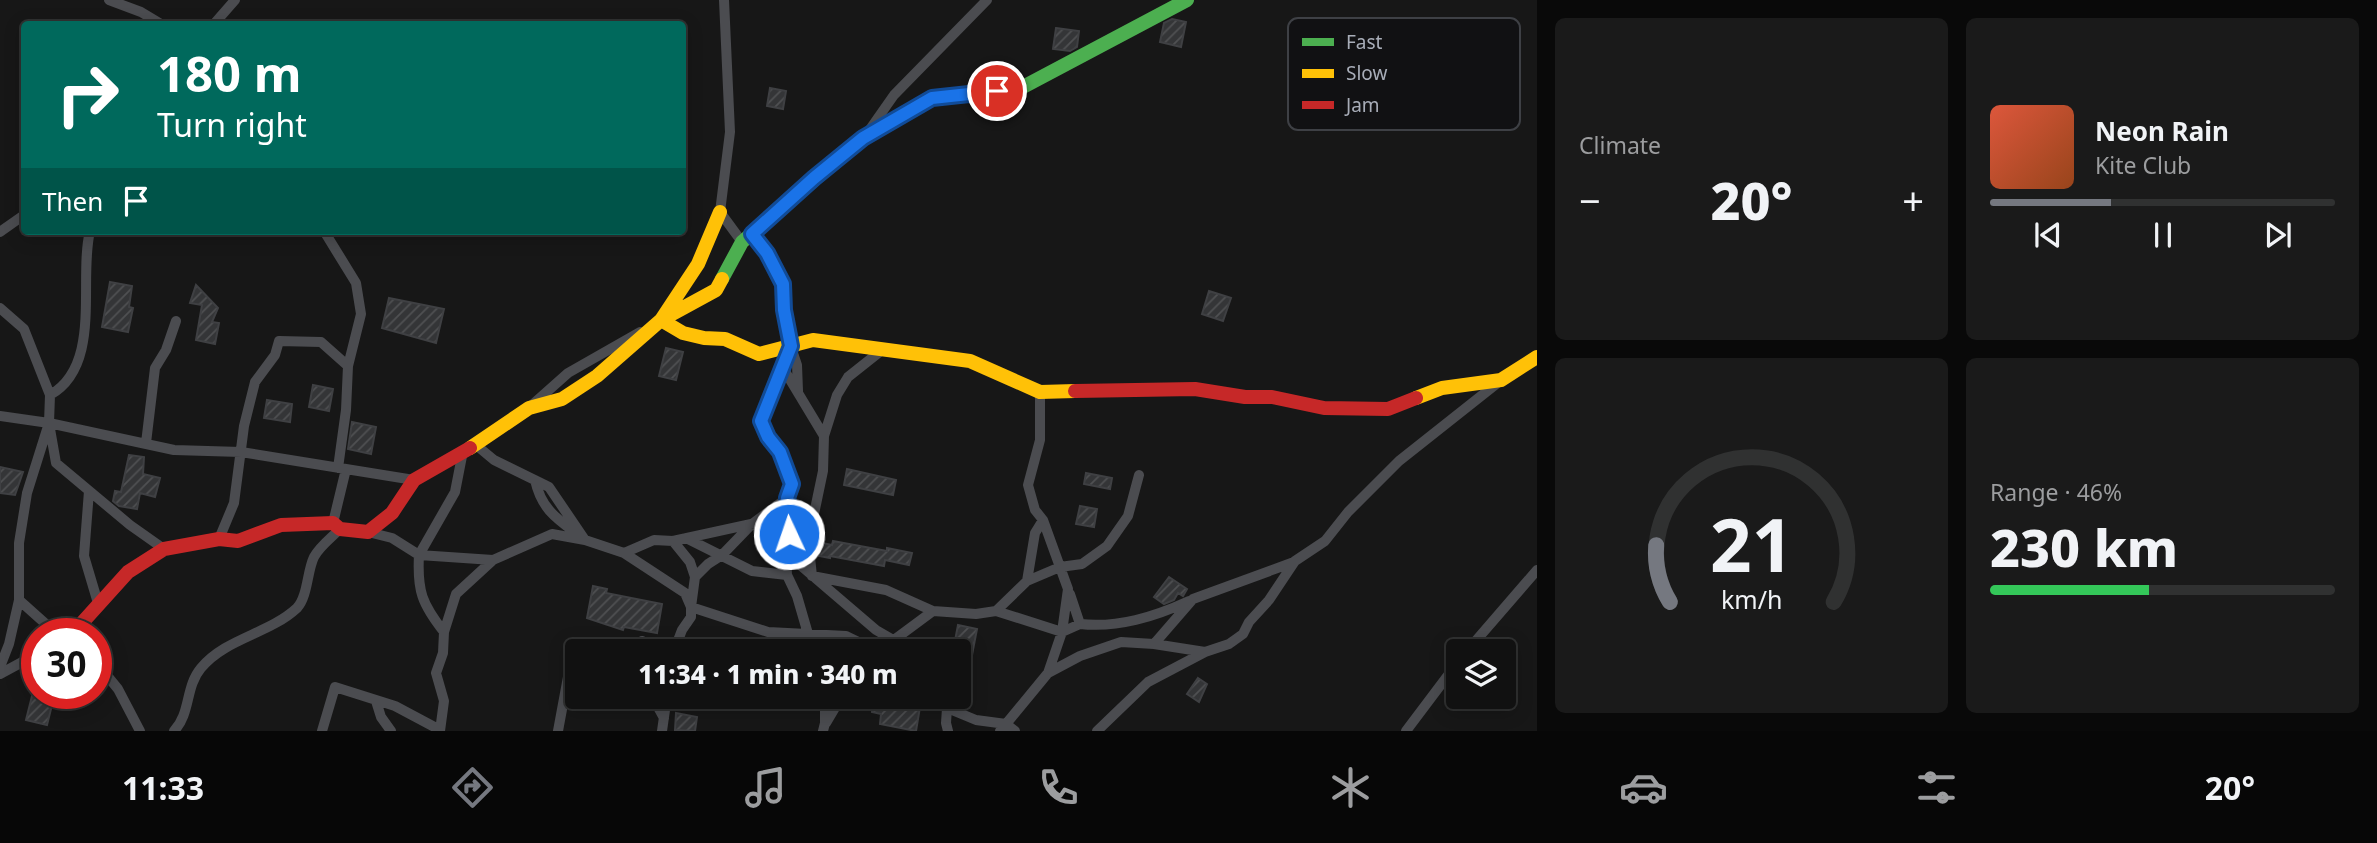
<!DOCTYPE html>
<html lang="en">
<head>
<meta charset="utf-8">
<style>
	:root { --surface:#111; --page:#1a1a1a; --text:#f1f3f6; --muted:#9c9d9f; --line:#303131; --accent:#757880 }
	body { margin:0; font-family:"Noto Sans",sans-serif; background:var(--page); color:var(--text); height:100vh; display:flex; flex-direction:column; font-size:26px; white-space:nowrap }
	* { box-sizing:border-box; margin:0 }
	p { font-size:23px; color:var(--muted) }
	.icon { flex:none; width:38px; height:38px; fill:none; stroke:currentColor; stroke-width:2; stroke-linecap:round; stroke-linejoin:round }
	.map { position:relative; flex:1; overflow:hidden }
	.drawer { display:flex; flex-direction:column; gap:18px; padding:18px; background:#090909; width:840px }
	.drawer>* { flex:none }
	.hud { position:absolute; left:21px; top:21px; width:665px; height:214px; border-radius:7px; box-shadow:0 4px 18px #0003,0 0 0 2px var(--line); background:#00695c; color:#fff; overflow:hidden }
	.fabs { position:absolute; left:1446px; top:639px; display:grid; gap:14px }
	.fabs a { display:grid; place-items:center; width:70px; height:70px; border-radius:7px; background:var(--surface); box-shadow:0 4px 18px #0003,0 0 0 2px var(--line); font-size:35px }
	.speed { position:absolute; left:21px; top:618px; display:flex; gap:14px; font-size:35px; font-weight:700; text-align:center }
	.speed>* { display:grid; place-content:center; width:91px; height:91px; border-radius:50%; background:var(--surface); box-shadow:0 4px 18px #0003,0 0 0 2px var(--line); line-height:1 }
	.speed .limit { border:10px solid #d22; background:#fff; color:#111 }
	.pin { position:absolute; display:grid; place-items:center; width:60px; height:60px; color:#fff; margin:-30px; border:4px solid #fff; border-radius:50%; box-shadow:0 2px 7px #0007 }
	.me { position:absolute; width:77px; margin:-38px; rotate:357deg; stroke-linejoin:round; filter:drop-shadow(0 0 5px #0008) }
	.turn { display:flex; align-items:center; gap:24px; height:147px; padding:0 21px; font-size:32px }
	.turn .icon { width:91px; height:91px; stroke-width:2.5 }
	.turn b { display:block; font-size:49px; line-height:60px }
	.then { display:flex; align-items:center; height:66px; padding:0 21px; background:#0003; gap:14px; font-size:26px }
	.big { font-size:52px; font-weight:800; line-height:1.1 }
	.drawer .tile { flex:1; display:flex; flex-direction:column; justify-content:center; gap:10px; min-width:0; padding:0 24px; border-radius:10px; background:var(--page) }
	.drawer .dial { align-items:center; gap:0 }
	.dial svg { height:182px; overflow:visible; fill:none; stroke:var(--line); stroke-width:7; stroke-linecap:round; text-anchor:middle }
	.dial text { fill:var(--text); stroke:none }
	.song { display:flex; align-items:center; gap:21px }
	.cover { width:84px; height:84px; border-radius:10px; background:linear-gradient(135deg,hsl(10 70% 55%),hsl(20 70% 35%)) }
	.played { height:7px; border-radius:4px; background:linear-gradient(90deg,var(--accent) 35%,var(--line) 35%) }
	.keys { display:flex; justify-content:space-around; direction:ltr }
	.heat { display:flex; justify-content:space-between; align-items:center; font-size:38px; direction:ltr }
	.charge { height:10px; border-radius:5px; background:linear-gradient(90deg,#34c759 46%,var(--line) 0) }
	.drawer .tiles { flex:1; display:grid; gap:18px; grid-template-columns:repeat(2,1fr) }
	.trip { position:absolute; left:565px; top:639px; width:406px; height:70px; border-radius:7px; background:var(--surface); box-shadow:0 4px 18px #0003,0 0 0 2px var(--line); font-weight:800; line-height:70px; text-align:center }
	.dock { display:flex; height:112px; justify-content:space-around; align-items:center; background:#070707; color:var(--muted) }
	.dock .icon { width:49px; height:49px }
	.dock .on { color:var(--accent) }
	.dock b { font-size:32px; color:var(--text) }
	main { display:flex; flex:1; min-height:0 }
	.map>svg:first-child { display:block }
</style>
</head>
<body>
<main>
<div class="map">
<svg width="1537" height="731" viewBox="0 0 1537 731">
	<defs>
		<pattern id="building-hatch" width="6" height="6" patternUnits="userSpaceOnUse" patternTransform="scale(1.75)"><rect width="6" height="6" fill="#343537"/><path d="M-1 1l2-2M0 6l6-6M5 7l2-2" fill="none" stroke="#4f5052"/></pattern>
	</defs>
	<rect width="100%" height="100%" fill="#171717"/>
	<path fill="url(#building-hatch)" stroke="#3f4043" stroke-width="2" d="M1172,19L1186,22L1181,47L1160,42L1164,23Z
		M1056,28L1079,31L1077,47L1070,51L1053,49Z
		M770,88L786,91L783,109L767,106Z
		M110,282L132,286L129,307L133,308L128,332L102,327Z
		M196,285L218,308L212,322L219,323L215,344L196,340L202,305L190,303Z
		M1209,291L1231,298L1223,321L1202,314Z
		M389,298L444,309L436,343L382,328Z
		M666,348L683,352L676,380L659,376Z
		M313,385L333,389L329,411L309,407Z
		M267,400L292,404L290,422L264,418Z
		M352,422L376,427L371,454L348,449Z
		M129,455L144,457L143,474L160,478L155,497L140,493L137,509L119,506L113,501L115,491L121,492Z
		M0,467L23,472L15,495L0,493Z
		M847,469L896,480L893,495L844,485Z
		M1086,473L1112,478L1110,489L1084,484Z
		M1080,506L1097,509L1094,527L1076,524Z
		M833,541L887,551V548L912,553L909,565L885,560L884,566L830,556V558L819,556L822,543L832,545Z
		M1169,577L1187,589L1183,596L1178,593L1174,600L1164,604L1154,597Z
		M593,586L607,589L606,593L662,604L657,633L624,627L623,630L587,618Z
		M958,625L977,629L972,655L953,651Z
		M1198,678L1207,684L1199,702L1187,694Z
		M32,696L53,701L47,725L26,720Z
		M874,699L920,707L916,731L880,724L881,714L872,712Z
		M676,713L697,717L695,731L675,730Z"/>
	<g fill="none" stroke-linecap="round" stroke-linejoin="round">
		<path stroke="#4b4c50" stroke-width="10" d="M109,0L141,12L161,24
			M724,0L730,132L720,212L742,242
			M214,24L235,0
			M868,132L894,95L987,0
			M324,231L356,283L361,314L348,366
			M0,232L24,215
			M752,235L767,253L783,284L784,310L791,347L761,421L767,437L780,452L792,484L787,498L752,524L722,555L708,564L695,577L691,607L768,632L846,636L877,651
			M0,308L24,329L50,395L49,423L27,493L19,543V600L9,644L0,667
			M791,347L797,365L798,391
			M783,368L824,436L823,471L814,514L810,557L812,576L886,590L933,611
			M1040,392V440L1028,485L1035,510L1043,520L1068,589L1062,632L1048,673
			M50,395C103,365 78,280 90,231
			M532,405L568,373L640,332
			M0,416L49,423L56,463L130,525L164,549
			M49,423L174,450L241,452L414,480
			M824,436L837,395L848,377L882,350
			M146,443L155,368L166,350L176,321
			M476,445L494,460L549,487L585,540L624,553L685,593L691,607V617L682,630L674,651
			M463,451L455,492L419,555L493,560L552,534L585,540
			M535,480C541,507 554,517 576,533
			M89,491L84,556L98,603
			M787,498L792,515L786,553L787,575L797,596L813,651
			M333,523L346,469
			M368,532L392,538L419,555C417,591 422,604 444,632
			M686,538L752,571L787,575
			M219,539L234,503L244,426L255,382L275,355L279,341L321,342L348,366L346,410L338,468
			M673,541L690,562L695,577
			M624,553L654,540L673,541L792,515L814,514
			M786,553L876,630L895,641L903,651
			M1027,581L1060,567L1082,564L1107,546L1128,516L1139,475
			M1070,594L1080,624C1118,628 1154,617 1189,601
			M19,600L57,634
			M996,611L1062,632L1080,624
			M1154,644L1205,652
			M629,651L642,641
			M879,651L933,611L976,614L996,611L1027,581L1035,533L1043,520
			M1467,651L1537,570
			M96,662L118,689L140,731
			M0,674L37,654
			M652,696L664,718
			M938,696L947,708L946,723L948,731
			M376,701L381,717L391,731
			M947,708L976,720L1006,724L1048,673L1080,656L1121,642L1154,644L1193,599L1294,562
			M826,723L842,696
			M174,731C191,713 185,687 201,668C226,638 269,634 297,608C308,596 307,571 314,557C319,547 332,537 340,529
			M322,731L335,687L395,706L440,730
			M440,731L444,701L436,673L443,653L444,632L456,594L493,560
			M558,731L568,677L578,670
			M662,731L667,696
			M823,731L825,723V696
			M1000,731L1006,724L1015,731
			M1097,731L1148,682L1205,652L1229,644L1243,634L1249,622L1269,600L1295,561L1325,541L1348,512L1399,461L1500,381
			M1406,731L1458,662"/>
		<path stroke="#4caf50" stroke-width="14" d="M722,279L742,242L863,138L931,98L1019,89L1187,0"/>
		<path stroke="#ffc107" stroke-width="14" d="M720,212L698,264L661,320L683,333L704,338L725,339L759,354L813,340L970,361L1040,392L1075,391
			M1416,398L1442,388L1501,380L1537,357
			M470,448L529,408L562,399L597,376L661,320L716,290L722,279"/>
		<path stroke="#c62828" stroke-width="14" d="M1075,391L1195,389L1245,397H1272L1324,408L1388,409L1416,398
			M72,634L128,572L164,549L219,539L238,541L281,525L333,523L340,529L368,532L392,513L414,480L470,448"/>
	</g>
	<g fill="none" stroke-linecap="round" stroke-linejoin="round">
		<defs>
			<path id="route" d="M789,534L792,515L787,498L792,484L780,452L768,437L761,421L791,346L784,310L783,284L767,253L752,234L814,178L863,138L932,98L997,91"/>
		</defs>
		<use href="#route" stroke="#114b97" stroke-width="18"/>
		<use href="#route" stroke="#1a73e8" stroke-width="12"/>
	</g>
	<rect x="1288" y="18" width="232" height="112" rx="10" fill="#111113" stroke="#3e4045" stroke-width="2"/>
	<rect x="1302" y="38" width="32" height="8" fill="#4caf50"/>
	<rect x="1302" y="69" width="32" height="9" fill="#ffc107"/>
	<rect x="1302" y="101" width="32" height="8" fill="#c62828"/>
	<g font-size="19" fill="#a8adb8">
		<text x="1346" y="49">Fast</text>
		<text x="1346" y="80">Slow</text>
		<text x="1346" y="112">Jam</text>
	</g>
</svg>
<div class="fabs">
<a><svg class="icon" aria-label="layers" viewBox="0 0 24 24"><path d="M12 4l9 5-9 5-9-5zM3 14l9 5 9-5"/></svg></a>
</div>
<div class="speed"><div class="limit">30</div></div>
<div class="pin" style="left:997px;top:91px;background:#d93025"><svg class="icon" aria-label="arrive" viewBox="0 0 24 24"><path d="M6 21V4h12l-3 4 3 4H6"/></svg></div>
<svg class="me" style="left:789px;top:534px" viewBox="-20 -20 40 40"><circle r="17" fill="#1a73e8" stroke="#fff" stroke-width="3"/><path d="M0-11L8 9 0 5-8 9z" fill="#fff"/></svg>
<div class="trip">11:34 · 1 min · 340 m</div>
<div class="hud">
<div class="turn"><svg class="icon" aria-label="right" viewBox="0 0 24 24"><path d="M7 20v-9h11M14 6l5 5-5 5"/></svg><div><b>180 m</b>Turn right</div></div>
<div class="then">Then<svg class="icon" aria-label="arrive" viewBox="0 0 24 24"><path d="M6 21V4h12l-3 4 3 4H6"/></svg></div>
</div>
</div>
<section class="drawer">
<div class="tiles">
<div class="tile"><p>Climate</p>
<div class="heat"><a>−</a><b class="big">20°</b><a>+</a></div>
</div>
<div class="tile">
<div class="song"><i class="cover"></i><div><b>Neon Rain</b><p>Kite Club</p></div></div>
<div class="played"></div>
<div class="keys"><svg class="icon" aria-label="previous" viewBox="0 0 24 24"><path d="M18 5L8 12l10 7zM5 5v14"/></svg><svg class="icon" aria-label="pause" viewBox="0 0 24 24"><path d="M8 5v14M16 5v14"/></svg><svg class="icon" aria-label="next" viewBox="0 0 24 24"><path d="M6 5l10 7-10 7zM19 5v14"/></svg></div>
</div>
<div class="tile dial"><svg viewBox="0 0 100 80">
<path d="M14 69A42 42 0 1 1 86 69"/>
<path d="M14 69A42 42 0 0 1 8 44" stroke="#757880"/>
<text x="50" y="56" font-size="32" font-weight="700">21</text>
<text x="50" y="72" font-size="11">km/h</text>
</svg></div>
<div class="tile"><p>Range · 46%</p><b class="big">230 km</b><div class="charge"></div></div>
</div>
</section>
</main>
<nav class="dock">
<b>11:33</b>
<svg class="icon on" aria-label="directions" viewBox="0 0 24 24"><path d="M12 3l9 9-9 9-9-9zM9 14v-3h6M13 9l2 2-2 2"/></svg>
<svg class="icon" aria-label="music" viewBox="0 0 24 24"><path d="M9 18V5l10-2v13"/><circle cx="6" cy="18" r="3"/><circle cx="16" cy="16" r="3"/></svg>
<svg class="icon" aria-label="phone" viewBox="0 0 24 24"><path d="M5 4h4l2 5-3 2q2 4 5 5l2-3 5 2v4C11 20 4 13 5 4z"/></svg>
<svg class="icon" aria-label="climate" viewBox="0 0 24 24"><path d="M12 3v18M4 7l16 10M4 17L20 7"/></svg>
<svg class="icon" aria-label="car" viewBox="0 0 24 24"><path d="M5 17H2v-5l4-1 3-4h7l3 4 3 1v5h-3M9 17h6M6 11h13"/><circle cx="7" cy="17" r="2"/><circle cx="17" cy="17" r="2"/></svg>
<svg class="icon" aria-label="filters" viewBox="0 0 24 24"><path d="M4 7h16M4 17h16"/><circle cx="9" cy="7" r="2"/><circle cx="15" cy="17" r="2"/></svg>
<b>20°</b>
</nav>
</body>
</html>
